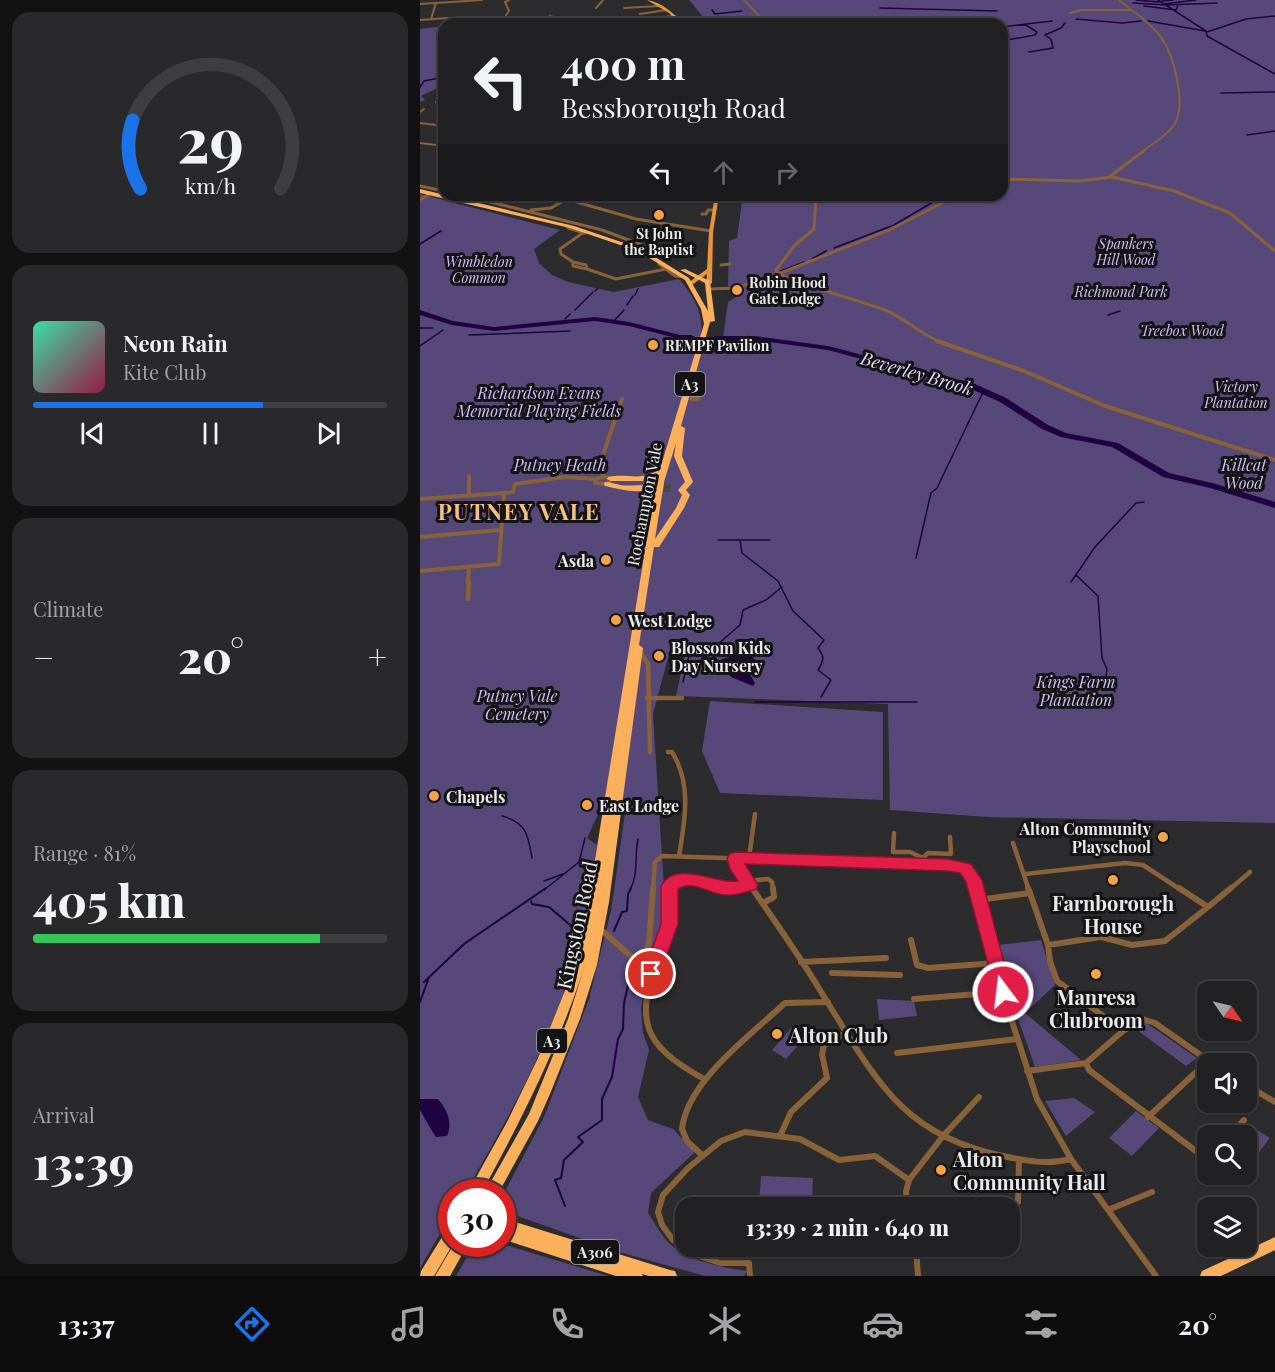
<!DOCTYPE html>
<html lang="en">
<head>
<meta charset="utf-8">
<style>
	:root { --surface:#212022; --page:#29282a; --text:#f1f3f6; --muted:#a2a3a5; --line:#3e3e40; --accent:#1a73e8 }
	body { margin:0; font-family:"Playfair Display",serif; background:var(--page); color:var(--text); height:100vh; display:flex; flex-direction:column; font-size:22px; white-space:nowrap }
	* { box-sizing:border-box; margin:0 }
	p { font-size:20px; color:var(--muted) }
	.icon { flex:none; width:33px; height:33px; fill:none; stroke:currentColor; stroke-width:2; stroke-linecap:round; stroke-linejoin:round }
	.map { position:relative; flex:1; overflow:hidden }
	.side { display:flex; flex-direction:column; gap:12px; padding:12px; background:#121213; width:420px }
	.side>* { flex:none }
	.hud { position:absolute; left:18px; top:18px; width:570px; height:183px; border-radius:18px; box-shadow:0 2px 4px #0004,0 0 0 2px var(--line); background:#212022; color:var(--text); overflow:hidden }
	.needle { width:39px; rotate:124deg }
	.buttons { position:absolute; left:777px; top:981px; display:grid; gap:12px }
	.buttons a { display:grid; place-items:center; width:60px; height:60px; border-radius:12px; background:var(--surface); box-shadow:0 2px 4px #0004,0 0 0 2px var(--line); font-size:30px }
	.speed { position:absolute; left:18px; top:1179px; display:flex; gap:12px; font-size:30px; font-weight:700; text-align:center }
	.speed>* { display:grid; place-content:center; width:78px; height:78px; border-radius:50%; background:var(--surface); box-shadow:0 2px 4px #0004,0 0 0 2px var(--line); line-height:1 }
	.speed .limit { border:9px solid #d22; background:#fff; color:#111 }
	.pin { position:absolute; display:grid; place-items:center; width:51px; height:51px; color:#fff; margin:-26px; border:3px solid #fff; border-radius:50%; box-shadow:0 2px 6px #0007 }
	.me { position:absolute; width:66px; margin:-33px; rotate:345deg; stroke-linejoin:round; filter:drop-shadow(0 0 4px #0008) }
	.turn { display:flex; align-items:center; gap:21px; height:126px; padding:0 24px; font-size:27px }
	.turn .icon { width:78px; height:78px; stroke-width:2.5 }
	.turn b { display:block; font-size:42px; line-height:51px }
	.lanes { display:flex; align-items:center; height:57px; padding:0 24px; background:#0003; justify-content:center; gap:30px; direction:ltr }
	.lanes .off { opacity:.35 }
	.big { font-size:45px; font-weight:800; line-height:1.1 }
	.side .tile { flex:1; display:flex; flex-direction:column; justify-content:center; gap:9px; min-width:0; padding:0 21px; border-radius:18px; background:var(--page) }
	.side .dial { align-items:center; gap:0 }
	.dial svg { height:156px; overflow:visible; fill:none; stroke:var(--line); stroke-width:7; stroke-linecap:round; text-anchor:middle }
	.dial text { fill:var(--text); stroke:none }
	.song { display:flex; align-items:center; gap:18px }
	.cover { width:72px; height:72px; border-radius:9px; background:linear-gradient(135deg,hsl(160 70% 55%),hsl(340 70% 35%)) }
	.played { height:6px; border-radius:3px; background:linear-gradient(90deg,var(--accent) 65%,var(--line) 65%) }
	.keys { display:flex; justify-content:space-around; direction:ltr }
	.heat { display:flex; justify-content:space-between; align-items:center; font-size:33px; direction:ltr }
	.charge { height:9px; border-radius:4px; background:linear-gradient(90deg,#34c759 81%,var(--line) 0) }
	.trip { position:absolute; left:255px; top:1197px; width:345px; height:60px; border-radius:18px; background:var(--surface); box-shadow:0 2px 4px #0004,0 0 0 2px var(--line); font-weight:800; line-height:60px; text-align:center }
	.menu { display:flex; height:96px; justify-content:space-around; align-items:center; background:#0d0d0e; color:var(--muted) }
	.menu .icon { width:42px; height:42px }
	.menu .on { color:var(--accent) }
	.menu b { font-size:27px; color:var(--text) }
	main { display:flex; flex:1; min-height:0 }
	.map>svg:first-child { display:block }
</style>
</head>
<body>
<main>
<section class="side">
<div class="tile dial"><svg viewBox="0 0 100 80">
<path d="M14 69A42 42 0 1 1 86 69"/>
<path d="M14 69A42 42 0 0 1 10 34" stroke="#1a73e8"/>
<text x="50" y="56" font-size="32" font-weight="700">29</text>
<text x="50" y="72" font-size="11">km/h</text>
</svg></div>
<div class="tile">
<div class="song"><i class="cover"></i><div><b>Neon Rain</b><p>Kite Club</p></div></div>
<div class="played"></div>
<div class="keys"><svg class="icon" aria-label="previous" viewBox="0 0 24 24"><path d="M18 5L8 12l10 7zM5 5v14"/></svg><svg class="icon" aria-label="pause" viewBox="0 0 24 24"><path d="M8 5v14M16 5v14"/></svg><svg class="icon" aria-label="next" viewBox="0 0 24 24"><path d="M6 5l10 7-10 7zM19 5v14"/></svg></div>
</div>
<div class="tile"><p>Climate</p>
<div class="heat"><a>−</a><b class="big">20°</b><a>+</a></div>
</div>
<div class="tile"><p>Range · 81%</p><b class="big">405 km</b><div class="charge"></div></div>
<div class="tile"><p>Arrival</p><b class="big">13:39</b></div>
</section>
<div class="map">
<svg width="855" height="1276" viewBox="0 0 855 1276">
	<rect width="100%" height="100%" fill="#2c2b2e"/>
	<path fill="#57487a" d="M269,0H855V823L568,817L470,810L468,704L256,696L265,655L249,654L233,714L246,920L227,975L221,1008L223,1033L229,1050L218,1097L228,1120L253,1129L275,1152L231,1193L228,1213C234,1222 240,1233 247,1241C266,1261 301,1267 327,1271L324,1276H285L199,1252L92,1214C84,1209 81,1202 84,1193L124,1117L169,999L191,911L206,806L180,811L167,838L177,845C172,874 168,903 162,931C140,1025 94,1109 46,1191L32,1192L31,1215L0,1268V194L140,230L114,249L119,263L132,275L148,282L194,292L259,279C273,295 285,315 281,338H303L308,302L321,294V289H310L311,286H308L309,241L317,238L323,195H582V24H289Z
		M24,26V85L1,96L5,100L0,102V29Z
		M290,701L463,712V800L300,793L282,751Z
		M621,940L635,985L605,1013L661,1060L615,1067L596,1013L578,945Z
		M457,999L494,1001L497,1016L459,1020Z
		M725,1022L777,1058L766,1066L717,1030Z
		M374,1025L389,1033L366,1059L352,1050Z
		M654,1098L675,1112L646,1136L625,1101Z
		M716,1111L739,1128L712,1156L689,1138Z
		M832,1127L850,1138L837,1155L827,1148L826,1135Z
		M341,1176L393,1178L392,1207L339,1205Z
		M60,1244H82L188,1276H36L51,1250Z"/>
	<path fill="#1f0242" d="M321,648L328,649L335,660L329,673L335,683L333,686L311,677L298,663L302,659L314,656Z
		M0,1099H18C27,1110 33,1122 27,1136L16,1137C15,1136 1,1112 0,1110C0,1107 0,1103 0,1099Z"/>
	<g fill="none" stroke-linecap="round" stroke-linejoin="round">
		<path stroke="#1f0242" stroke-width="1.5" d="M716,0L739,2
			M738,0L786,31L787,36L855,74
			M742,1L753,0
			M713,3L747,5L797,3
			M744,4L776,0
			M724,6L756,10L758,5
			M460,8L577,11
			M292,10L295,14L322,11
			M656,19L702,23L721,21
			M728,21L785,31
			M582,27L632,21
			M787,32L826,19L855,16
			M582,41L615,35L617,32L604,24
			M609,52L633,48L631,39L625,35L641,28L645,23
			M0,87L4,81L24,77
			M801,93L855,92
			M827,135L855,131
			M0,244L21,231
			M414,248L474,225L513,202L530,195
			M392,259L406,251
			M361,271L384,262
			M175,291L178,288
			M215,295L218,289
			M207,305L213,296
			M155,310L173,292
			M688,315L700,311
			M145,319L150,314
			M194,321L204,310
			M0,328H13
			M49,335L150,331
			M0,346L23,330
			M298,540H350
			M320,540L322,553L358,581L373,611L404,640L398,648C405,657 404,660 398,670L411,680L401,697
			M496,558L511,493L517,488L564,390
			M656,575L678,596L682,658L687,669L686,676L691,681L695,692
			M651,582L675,547L716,503L724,502
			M269,646L282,647
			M290,651L320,625L323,610L346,600L362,587
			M263,682L269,655
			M335,702H497
			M676,707L692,694
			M82,816C107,823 108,835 112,858
			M124,881L143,874
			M124,890L159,862L165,838
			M210,890C219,873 214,858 218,839"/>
		<path stroke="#1f0242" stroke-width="2" d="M111,901L112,904L129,907L156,930
			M194,931L202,912L207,911L208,894L211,888
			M4,982L44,944L126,888
			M0,1002L8,980
			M145,1206L135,1180L141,1178L144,1160L163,1142L158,1137L182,1120V1099L192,1077L198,1039L203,1029L204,1003L212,968"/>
		<path fill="#1f0242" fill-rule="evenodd" d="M0,310L33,321L74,327L175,317L209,322L260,335H271L275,337L271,339H260L209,326L175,321L74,331L32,325L0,315Z
			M294,336H334L408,346L555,384L586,398L628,425L646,433L698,443L749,473L796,484L855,502V508L790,488L743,477L692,447L641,437L622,429L580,402L549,388L408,350L334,340H294Z"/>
		<path stroke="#48484a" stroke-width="8" stroke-dasharray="8 4" stroke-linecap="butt" d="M232,488H251"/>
		<path stroke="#896239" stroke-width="2" d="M324,0L347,24
			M699,0C713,12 730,22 741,37C754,55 767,105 754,125C747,136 733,143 723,151
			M0,4L62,0
			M176,8L183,0
			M204,8L239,6
			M650,13L661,10H710
			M220,14L246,10
			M86,15L89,11L85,2L89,0
			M130,16L156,24
			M11,19L16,3
			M0,20L28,18
			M162,24L255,16
			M16,102L24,99
			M0,112L4,109
			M0,123L24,126
			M0,143L24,146"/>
		<path stroke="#896239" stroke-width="3" d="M689,177L725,150
			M582,179L659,181L692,177L754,191L810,213L855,251
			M0,186L24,191
			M43,195L182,230L230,248L233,250L231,252
			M132,195L216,219L291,231
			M0,200L11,193
			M111,210L131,208L147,199
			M282,214H286L288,210H295
			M148,226V228L165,233
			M210,248L227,256
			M153,262L166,265L167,269L153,266Z
			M153,262L141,254L140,249L164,232
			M239,264L255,276L265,277
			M301,265L310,264
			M167,269L196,279L246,269
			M358,274C393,289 429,297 465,310C485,318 501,335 521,342
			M358,274L356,270L374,246L394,229L396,195
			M289,289L317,288L358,274L469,230L538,195"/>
		<path stroke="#896239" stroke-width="4" d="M517,341L604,371L685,406L855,460
			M271,399H278L283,380L277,376
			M49,476V496
			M183,477L182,458L202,399
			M186,477L191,479L188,484L175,483L177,478Z
			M0,499L84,493
			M0,537L80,530
			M0,571L79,564L84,493L93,492L95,484L145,477L176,479
			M48,584L49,567"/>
		<path stroke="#896239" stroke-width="4.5" d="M48,599L49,582
			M220,651L228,664L230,752
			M227,698H262
			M248,752H252C272,784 265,820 259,856
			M474,833L473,852H490L503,858L508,853L531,854L530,837
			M593,843L609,890
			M315,858L318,869L333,890
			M329,858L335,814
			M605,874L705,863L723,865L761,890
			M327,881L348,879L352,882L353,890
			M233,890L235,862L242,856L527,865L545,869L553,880L556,890
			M250,890V886C267,875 287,881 304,890
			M307,890L330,885
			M809,890L830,872"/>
		<path stroke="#896239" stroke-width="6" d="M250,888C248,902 251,916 248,930C245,938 241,947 238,955C215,1023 222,1044 284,1079
			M301,888L305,890L314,888
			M332,888C356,923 381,958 403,995C454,1076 480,1135 583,1156C606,1161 628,1165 651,1159
			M555,888L589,1012L617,1099L651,1159L736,1276
			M608,888L610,893
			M558,900L610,893L628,945L630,961L637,981L703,1031
			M343,903L354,897L353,888
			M788,907L811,888
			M179,928L213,958L218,960L224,957L229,944L233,888
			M491,940L497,965L508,968L576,963
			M628,945L681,937L712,945L745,941L788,907L759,888
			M381,962L466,958
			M412,973L480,975
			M494,999L583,992
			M477,1053L597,1039
			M666,1063L669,1070L781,1155L788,1157
			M607,1071L666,1063L703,1031L722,1019L735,1023L793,1064
			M826,1085L855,1102
			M728,1117L788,1061
			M360,1136L371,1112L407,1078L402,1054L404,1045L426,1033
			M810,1136L824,1120
			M283,1156L267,1141L262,1129C267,1081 331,1035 365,1003L408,1002
			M598,1202L599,1160
			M488,1208L486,1192L489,1180L523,1136L559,1097
			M688,1210L732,1192
			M496,1246L498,1276
			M330,1276L329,1263H300L279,1256L253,1240L242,1225L238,1212L243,1195L268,1168L301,1141L325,1132L380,1139L419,1160L455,1156L489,1180"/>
		<path fill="#e69636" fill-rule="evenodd" d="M227,0C242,2 254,14 264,24H260L249,13Z
			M295,195H299L293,232L292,283L289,285L286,283L287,274L272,285H268V283L287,269L289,232Z"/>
		<path fill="#fdb05c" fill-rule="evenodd" d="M0,189L154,226L222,249L269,278L288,311L285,283L260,270L265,269L290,281L295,321L290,322L261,426L265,428L262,456L273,482L266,490L270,495L264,508L239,547H234L219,645L223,648L189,902L177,965L160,1019L130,1094L118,1121L79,1192H65L109,1114L148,1019L165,965L167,959C141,1041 103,1117 62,1192H48L87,1122L118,1058L146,988L157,952L166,915L233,501L237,499L241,501L235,539L256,508L262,495L258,490L265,482L254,456L256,443L243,485H237L236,483L238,478L224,481H191L187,479L188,477C209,473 221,482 240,469L284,324L281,309L265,280L218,251L150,228L0,193Z
			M185,482C191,482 195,484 200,485C211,487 222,483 231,488C219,495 199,489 185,486L184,484Z
			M82,1218L250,1270L255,1271L257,1276H229L222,1274L223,1276H196L82,1239Z
			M32,1227V1244H33L14,1276H0L1,1271L27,1229Z
			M855,1237V1250L801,1276H780L782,1271Z
			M34,1244H48L30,1276H15Z"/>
		<path stroke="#fdb05c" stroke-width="8" d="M227,484L232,488L233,497
			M237,501L240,483"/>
	</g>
	<path fill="#e11d48" stroke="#92132f" stroke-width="1.5" d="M315,852L527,859L551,864L562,880L592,992L590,997L583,999L577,997L546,882L540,873L527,871L325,864L338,885L336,889C327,892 315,896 306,895C290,895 274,879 258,889V924L240,974L237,979L231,981L225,979L223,974L241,924V886C256,859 297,885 318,881L310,869L307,858L310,854Z"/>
	<g fill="#f5a345" stroke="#141415" stroke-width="2">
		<circle cx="239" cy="215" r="6"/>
		<circle cx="317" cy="290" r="6"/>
		<circle cx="233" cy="345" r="6"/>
		<circle cx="186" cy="560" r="6"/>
		<circle cx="196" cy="620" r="6"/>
		<circle cx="239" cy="656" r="6"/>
		<circle cx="14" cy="796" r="6"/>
		<circle cx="167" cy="805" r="6"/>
		<circle cx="743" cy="837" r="6"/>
		<circle cx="693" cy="880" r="6"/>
		<circle cx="676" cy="974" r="6"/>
		<circle cx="357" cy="1034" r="6"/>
		<circle cx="521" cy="1170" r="6"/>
	</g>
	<g text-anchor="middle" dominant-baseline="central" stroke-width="6" stroke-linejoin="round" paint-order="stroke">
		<g font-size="14" font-weight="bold" fill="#e9e9eb" stroke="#141415" text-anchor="start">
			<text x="239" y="233" text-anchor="middle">St John<tspan x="239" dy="16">the Baptist</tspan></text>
			<text x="329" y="282">Robin Hood<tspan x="329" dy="16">Gate Lodge</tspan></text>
			<text x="245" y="345">REMPF Pavilion</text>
		</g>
		<g font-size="14" font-style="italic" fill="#cebef9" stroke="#141415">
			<text x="706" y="243">Spankers<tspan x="706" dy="16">Hill Wood</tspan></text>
			<text x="59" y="261">Wimbledon<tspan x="59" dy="16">Common</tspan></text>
			<text x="701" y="291">Richmond Park</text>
			<text x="762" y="330">Treebox Wood</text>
			<text x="816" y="386">Victory<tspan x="816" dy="16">Plantation</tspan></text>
		</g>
		<g fill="#141415" stroke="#a9a9ab" stroke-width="1.5">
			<rect x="255" y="372" width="30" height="24" rx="4.5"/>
			<rect x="117" y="1029" width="30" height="24" rx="4.5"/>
			<rect x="151" y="1240" width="48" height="24" rx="4.5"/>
		</g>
		<g font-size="15" font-weight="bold" fill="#e9e9eb">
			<text x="270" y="384">A3</text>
			<text x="132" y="1041">A3</text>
			<text x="175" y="1252">A306</text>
		</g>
		<g font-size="16" font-style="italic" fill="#cebef9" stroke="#141415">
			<text x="119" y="392">Richardson Evans<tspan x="119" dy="18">Memorial Playing Fields</tspan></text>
			<text x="140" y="464">Putney Heath</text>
			<text x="824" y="464">Killcat<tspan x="824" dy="18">Wood</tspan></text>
			<text x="656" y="681">Kings Farm<tspan x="656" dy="18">Plantation</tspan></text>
			<text x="97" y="695">Putney Vale<tspan x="97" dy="18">Cemetery</tspan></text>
		</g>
		<g font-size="16" fill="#e9e9eb" stroke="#141415">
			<text transform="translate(224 504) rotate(-79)">Roehampton Vale</text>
		</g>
		<g font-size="16" font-weight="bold" fill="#e9e9eb" stroke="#141415" text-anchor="start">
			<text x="174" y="560" text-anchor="end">Asda</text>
			<text x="208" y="620">West Lodge</text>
			<text x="251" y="647">Blossom Kids<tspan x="251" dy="18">Day Nursery</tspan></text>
			<text x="26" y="796">Chapels</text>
			<text x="179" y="805">East Lodge</text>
			<text x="731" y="828" text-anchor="end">Alton Community<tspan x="731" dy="18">Playschool</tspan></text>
		</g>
		<g font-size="18" font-style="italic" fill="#e0d6fe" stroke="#141415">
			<text transform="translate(497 373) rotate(16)">Beverley Brook</text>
		</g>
		<g font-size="20" font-weight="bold" fill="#e9e9eb" stroke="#141415">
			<text x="693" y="902">Farnborough<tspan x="693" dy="23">House</tspan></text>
			<text x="676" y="996">Manresa<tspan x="676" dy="23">Clubroom</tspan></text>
			<text x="369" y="1034" text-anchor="start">Alton Club</text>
			<text x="533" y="1158" text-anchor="start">Alton<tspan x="533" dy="23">Community Hall</tspan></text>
		</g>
		<g font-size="20" fill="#e9e9eb" stroke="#141415">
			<text transform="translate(156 925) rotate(-78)">Kingston Road</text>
		</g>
		<g font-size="22" font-weight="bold" letter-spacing="1.5" fill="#f7be83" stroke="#141415">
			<text x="99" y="511">PUTNEY VALE</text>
		</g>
	</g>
</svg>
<div class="buttons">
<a><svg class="needle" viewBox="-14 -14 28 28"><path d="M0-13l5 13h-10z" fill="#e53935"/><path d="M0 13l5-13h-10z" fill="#a2a3a5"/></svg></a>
<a><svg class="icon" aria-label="sound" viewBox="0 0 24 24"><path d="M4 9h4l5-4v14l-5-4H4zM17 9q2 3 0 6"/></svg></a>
<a><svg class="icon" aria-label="search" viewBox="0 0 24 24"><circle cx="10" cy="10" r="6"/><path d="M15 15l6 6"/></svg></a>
<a><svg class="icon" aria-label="layers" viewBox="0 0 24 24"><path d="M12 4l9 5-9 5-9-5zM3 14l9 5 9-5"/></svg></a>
</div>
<div class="speed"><div class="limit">30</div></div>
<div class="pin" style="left:231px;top:974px;background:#d93025"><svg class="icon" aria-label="arrive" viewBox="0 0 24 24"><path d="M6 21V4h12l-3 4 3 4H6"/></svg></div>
<svg class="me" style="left:583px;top:992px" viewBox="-20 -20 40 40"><circle r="17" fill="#e11d48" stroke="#fff" stroke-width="3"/><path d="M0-11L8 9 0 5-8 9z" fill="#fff"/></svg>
<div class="trip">13:39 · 2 min · 640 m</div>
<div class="hud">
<div class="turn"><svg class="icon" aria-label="left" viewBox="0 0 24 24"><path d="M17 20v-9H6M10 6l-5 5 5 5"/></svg><div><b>400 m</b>Bessborough Road</div></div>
<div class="lanes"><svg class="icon" aria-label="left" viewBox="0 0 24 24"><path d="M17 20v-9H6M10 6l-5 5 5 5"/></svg><svg class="icon off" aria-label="ahead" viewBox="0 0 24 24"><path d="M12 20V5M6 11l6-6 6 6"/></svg><svg class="icon off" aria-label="right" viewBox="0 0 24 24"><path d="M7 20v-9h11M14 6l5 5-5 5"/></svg></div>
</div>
</div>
</main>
<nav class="menu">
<b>13:37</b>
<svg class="icon on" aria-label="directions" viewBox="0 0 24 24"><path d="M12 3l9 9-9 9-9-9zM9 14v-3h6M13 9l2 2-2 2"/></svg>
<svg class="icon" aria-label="music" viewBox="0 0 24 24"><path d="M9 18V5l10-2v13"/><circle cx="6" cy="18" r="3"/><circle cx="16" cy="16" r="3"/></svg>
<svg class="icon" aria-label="phone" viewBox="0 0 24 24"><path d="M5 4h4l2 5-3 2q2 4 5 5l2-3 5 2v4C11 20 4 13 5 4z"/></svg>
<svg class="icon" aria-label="climate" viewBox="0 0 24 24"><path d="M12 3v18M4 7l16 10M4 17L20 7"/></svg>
<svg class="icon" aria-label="car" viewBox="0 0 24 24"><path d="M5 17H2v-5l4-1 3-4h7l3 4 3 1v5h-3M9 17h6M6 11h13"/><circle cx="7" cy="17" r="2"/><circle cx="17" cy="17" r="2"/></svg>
<svg class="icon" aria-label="filters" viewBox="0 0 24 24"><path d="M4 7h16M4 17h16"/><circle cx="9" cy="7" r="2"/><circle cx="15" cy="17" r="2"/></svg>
<b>20°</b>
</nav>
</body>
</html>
